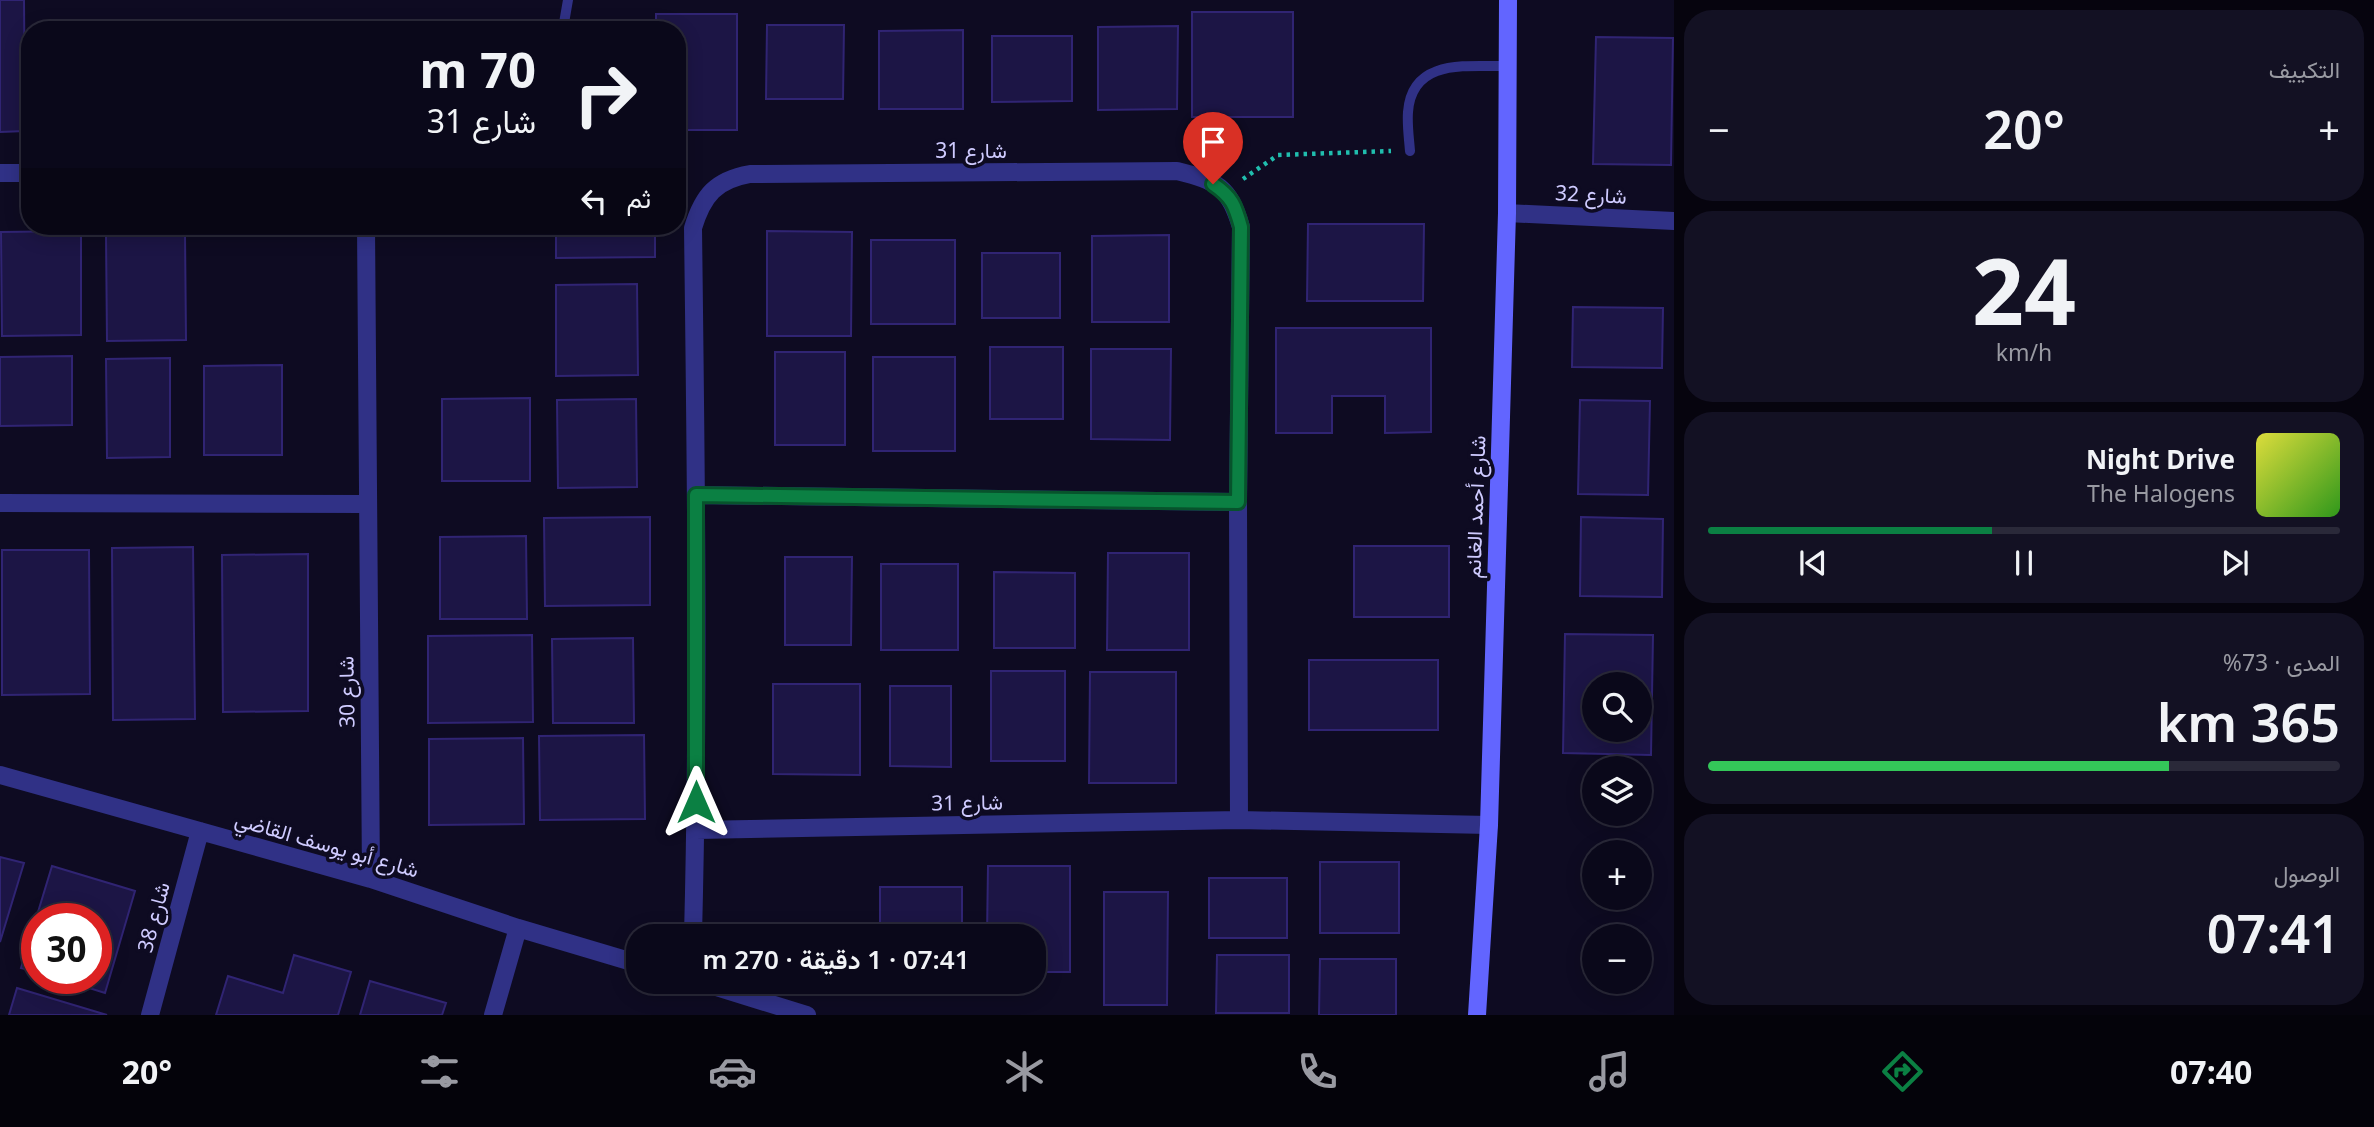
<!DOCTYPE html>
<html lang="ar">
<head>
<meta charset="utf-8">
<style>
	:root { --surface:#0a081a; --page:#131123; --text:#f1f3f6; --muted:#999aa2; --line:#2a2939; --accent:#0b8043 }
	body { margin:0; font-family:"Noto Sans",Vazirmatn,sans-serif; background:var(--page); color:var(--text); direction:rtl; height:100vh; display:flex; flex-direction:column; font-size:26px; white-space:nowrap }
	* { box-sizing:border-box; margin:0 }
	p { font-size:23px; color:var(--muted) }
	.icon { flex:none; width:38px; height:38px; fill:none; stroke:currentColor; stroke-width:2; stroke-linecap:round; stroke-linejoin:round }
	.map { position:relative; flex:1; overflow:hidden; direction:ltr }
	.details { display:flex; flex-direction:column; gap:10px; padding:10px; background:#06040e; width:700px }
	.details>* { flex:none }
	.hud { position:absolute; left:21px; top:21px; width:665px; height:214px; border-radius:28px; box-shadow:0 4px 18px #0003,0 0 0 2px var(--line); direction:rtl; background:#0a081a; color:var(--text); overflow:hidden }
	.tools { position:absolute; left:1582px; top:672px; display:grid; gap:14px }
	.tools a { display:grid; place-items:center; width:70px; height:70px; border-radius:50%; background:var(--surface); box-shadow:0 4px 18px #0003,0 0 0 2px var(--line); font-size:35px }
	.speed { position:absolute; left:21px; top:903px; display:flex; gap:14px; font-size:35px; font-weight:700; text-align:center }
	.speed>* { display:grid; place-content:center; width:91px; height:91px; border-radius:50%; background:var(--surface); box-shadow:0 4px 18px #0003,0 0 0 2px var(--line); line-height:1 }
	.speed .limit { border:10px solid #d22; background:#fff; color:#111 }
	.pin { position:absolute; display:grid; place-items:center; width:60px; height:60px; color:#fff; margin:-72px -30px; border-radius:50% 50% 50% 0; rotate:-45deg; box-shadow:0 0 7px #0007 }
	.pin .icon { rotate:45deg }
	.me { position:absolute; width:77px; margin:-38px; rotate:0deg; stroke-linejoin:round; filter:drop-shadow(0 0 5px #0008) }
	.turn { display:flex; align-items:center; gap:24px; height:147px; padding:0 35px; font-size:32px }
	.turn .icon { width:91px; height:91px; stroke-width:2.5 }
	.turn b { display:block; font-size:49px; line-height:60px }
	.then { display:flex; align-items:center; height:66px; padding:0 35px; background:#0003; gap:14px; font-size:26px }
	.big { font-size:52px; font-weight:600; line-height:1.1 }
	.details .widget { flex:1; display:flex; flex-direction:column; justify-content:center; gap:10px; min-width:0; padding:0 24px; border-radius:28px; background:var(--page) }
	.details .dial { align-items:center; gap:0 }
	.dial b { font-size:91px; line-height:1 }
	.song { display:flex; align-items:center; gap:21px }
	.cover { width:84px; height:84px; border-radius:10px; background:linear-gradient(135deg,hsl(60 70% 55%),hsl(110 70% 35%)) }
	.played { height:7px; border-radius:4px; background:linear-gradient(90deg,var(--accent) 45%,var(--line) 45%) }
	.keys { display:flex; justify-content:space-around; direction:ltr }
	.heat { display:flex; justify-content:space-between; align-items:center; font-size:38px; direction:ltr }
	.charge { height:10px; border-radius:5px; background:linear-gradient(90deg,#34c759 73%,var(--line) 0) }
	.trip { position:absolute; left:626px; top:924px; width:420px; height:70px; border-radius:28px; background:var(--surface); box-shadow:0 4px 18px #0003,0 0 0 2px var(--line); font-weight:600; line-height:70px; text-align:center; direction:rtl }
	.menu { display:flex; height:112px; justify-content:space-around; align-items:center; background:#04030a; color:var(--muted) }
	.menu .icon { width:49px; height:49px }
	.menu .on { color:var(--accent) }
	.menu b { font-size:32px; color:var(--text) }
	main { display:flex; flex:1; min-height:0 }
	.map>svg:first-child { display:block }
</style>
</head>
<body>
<main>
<section class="details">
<div class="widget"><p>التكييف</p>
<div class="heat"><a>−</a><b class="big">20°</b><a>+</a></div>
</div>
<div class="widget dial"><b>24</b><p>km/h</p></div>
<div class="widget">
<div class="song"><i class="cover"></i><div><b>Night Drive</b><p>The Halogens</p></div></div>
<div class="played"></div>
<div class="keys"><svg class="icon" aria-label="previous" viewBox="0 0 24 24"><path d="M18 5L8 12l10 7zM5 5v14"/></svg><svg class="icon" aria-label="pause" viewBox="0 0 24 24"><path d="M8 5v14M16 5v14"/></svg><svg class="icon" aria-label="next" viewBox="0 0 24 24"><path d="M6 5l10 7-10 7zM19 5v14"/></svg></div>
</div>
<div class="widget"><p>المدى · 73%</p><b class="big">365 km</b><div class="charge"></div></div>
<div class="widget"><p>الوصول</p><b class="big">07:41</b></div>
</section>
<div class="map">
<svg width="1674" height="1015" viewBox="0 0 1674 1015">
	<rect width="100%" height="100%" fill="#0e0b22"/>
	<path fill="#1c1545" stroke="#302473" stroke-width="2" fill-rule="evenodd" d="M0,0H24L25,131L0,132Z
		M1192,12H1293V117H1192Z
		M656,14H737V130H677V30H656Z
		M767,25H844L843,99H766Z
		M1178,26L1177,109L1098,110V27Z
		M963,30V109H879V31Z
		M992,36H1072V101L992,102Z
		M1596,37L1673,38L1671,165L1593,164Z
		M1308,224H1424L1423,301H1307Z
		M428,226H523V230L428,231Z
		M556,226H655V257L556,258Z
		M81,231V335L2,336L1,232Z
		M767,231L852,232L851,336H767Z
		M106,234H185L186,340L107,341Z
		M1169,235V322H1092V236Z
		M871,240H955V324H871Z
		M982,253H1060V318H982Z
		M637,284L638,375L556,376V285Z
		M1573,307L1663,308L1662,368L1572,367Z
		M1276,328H1431V432L1385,433V396H1332V433H1276Z
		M990,347H1063V419H990Z
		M1091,349H1171L1170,440L1091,439Z
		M775,352H845V445H775Z
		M72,356V425L0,426V357Z
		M873,357H955V451H873Z
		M170,358V457L107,458L106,359Z
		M282,365V455H204V366Z
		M530,398V481H442V399Z
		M636,399L637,487L558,488L557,400Z
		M1580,400L1650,401L1648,495L1578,494Z
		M650,517V605L545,606L544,518Z
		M1581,517L1663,519L1662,597L1580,596Z
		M526,536L527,619H440V537Z
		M1354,546H1449V617H1354Z
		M193,547L195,719L113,720L112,548Z
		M2,550H89L90,694L2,695Z
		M1108,553H1189V650H1107Z
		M308,554V711L223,712L222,555Z
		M785,557H852L851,645H785Z
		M881,564H958V650H881Z
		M994,572L1075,573V648H994Z
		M1565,634L1653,635L1651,755L1563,753ZM1594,684H1640V730H1594Z
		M532,635L533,722L428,723V636Z
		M633,638L634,723H553L552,639Z
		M1309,660H1438V730H1309Z
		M991,671H1065V761H991Z
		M1090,672H1176V783H1089Z
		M773,684H860V775L773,774Z
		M890,686H951V767L890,766Z
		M644,735L645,819L540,820L539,736Z
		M523,738L524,824L429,825V739Z
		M0,857L24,863L0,942Z
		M1320,862H1399V933H1320Z
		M52,866L135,891L105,993L57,978H96V919H37V972L21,968Z
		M988,866H1070V972H1034V936H987Z
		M1209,878H1287V938H1209Z
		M880,887H962V936H880Z
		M1104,892H1168L1167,1005H1104Z
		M294,955L351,972L338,1015H216L228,976L283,993Z
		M1217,955H1289V1013H1216Z
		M1320,959H1396V1015H1319Z
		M370,981L446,1003L442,1015H360Z
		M17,988L107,1015H9Z"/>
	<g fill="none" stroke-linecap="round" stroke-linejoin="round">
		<path stroke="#20beae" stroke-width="4.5" stroke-dasharray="3.5 5" stroke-linecap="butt" d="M1243,179L1278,155L1391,151"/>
		<path stroke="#303186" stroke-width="10" d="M561,30L564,23L568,0
			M1410,151C1409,138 1407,125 1408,112C1412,57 1469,67 1508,66"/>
		<path stroke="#303186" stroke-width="18" d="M0,173H30
			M1507,213L1674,221
			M366,226L371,879
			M696,495L1238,502
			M0,503L367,504
			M0,775L371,879L518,928L639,964
			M696,830L1239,820L1489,825
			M693,936C699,700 696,464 693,228C703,195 716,180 750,174L1177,171C1217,181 1229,186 1241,227L1238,502L1239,820
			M700,982L807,1015
			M150,1015L200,831
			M493,1015L518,928"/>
		<path stroke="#6265ff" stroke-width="18" d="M1477,1015L1489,825L1507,213L1508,0"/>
	</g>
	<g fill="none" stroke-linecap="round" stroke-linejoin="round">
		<defs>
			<path id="route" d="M696,802V495L1238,502L1241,227C1235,205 1232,197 1213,184"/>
		</defs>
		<use href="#route" stroke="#07532c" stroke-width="18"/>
		<use href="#route" stroke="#0b8043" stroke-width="12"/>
	</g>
	<g text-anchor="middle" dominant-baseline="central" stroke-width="7" stroke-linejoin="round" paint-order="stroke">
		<g font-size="21" fill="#cfcbff" stroke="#0e0b22">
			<text x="971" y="150">شارع 31</text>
			<text transform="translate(1591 194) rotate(3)">شارع 32</text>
			<text transform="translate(1475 507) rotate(-88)">شارع أحمد الغانم</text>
			<text transform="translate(346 692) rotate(-91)">شارع 30</text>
			<text transform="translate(967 802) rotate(-1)">شارع 31</text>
			<text transform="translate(327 844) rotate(16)">شارع أبو يوسف القاضي</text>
			<text transform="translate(153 917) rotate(-75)">شارع 38</text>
		</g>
	</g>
</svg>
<div class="tools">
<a><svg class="icon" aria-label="search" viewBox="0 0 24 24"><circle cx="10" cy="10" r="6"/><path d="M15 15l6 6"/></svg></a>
<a><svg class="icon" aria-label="layers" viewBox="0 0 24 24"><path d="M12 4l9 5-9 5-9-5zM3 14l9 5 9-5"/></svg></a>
<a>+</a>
<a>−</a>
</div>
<div class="speed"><div class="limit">30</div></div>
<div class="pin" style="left:1213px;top:184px;background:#d93025"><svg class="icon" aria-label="arrive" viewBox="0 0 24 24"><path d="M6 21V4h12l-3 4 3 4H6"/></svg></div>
<svg class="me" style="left:696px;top:802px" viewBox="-20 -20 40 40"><path d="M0-17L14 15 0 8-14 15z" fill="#0b8043" stroke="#fff" stroke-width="4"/></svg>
<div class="trip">07:41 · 1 دقيقة · 270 m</div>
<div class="hud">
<div class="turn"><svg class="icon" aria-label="right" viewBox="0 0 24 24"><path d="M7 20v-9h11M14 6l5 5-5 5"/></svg><div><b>70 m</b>شارع 31</div></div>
<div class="then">ثم<svg class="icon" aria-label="left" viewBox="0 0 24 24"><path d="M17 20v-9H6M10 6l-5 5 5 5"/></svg></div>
</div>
</div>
</main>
<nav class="menu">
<b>07:40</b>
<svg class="icon on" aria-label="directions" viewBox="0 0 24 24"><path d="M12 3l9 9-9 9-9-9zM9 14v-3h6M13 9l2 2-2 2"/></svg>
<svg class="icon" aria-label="music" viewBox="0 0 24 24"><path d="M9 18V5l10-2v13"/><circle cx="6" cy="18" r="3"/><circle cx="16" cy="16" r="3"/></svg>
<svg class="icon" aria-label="phone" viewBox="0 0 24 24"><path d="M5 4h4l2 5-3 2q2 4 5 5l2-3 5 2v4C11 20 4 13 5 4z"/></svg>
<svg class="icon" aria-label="climate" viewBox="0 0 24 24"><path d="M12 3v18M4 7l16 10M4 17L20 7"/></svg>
<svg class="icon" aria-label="car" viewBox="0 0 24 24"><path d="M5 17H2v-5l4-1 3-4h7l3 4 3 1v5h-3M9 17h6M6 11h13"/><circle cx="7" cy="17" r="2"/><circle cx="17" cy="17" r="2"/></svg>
<svg class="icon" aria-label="filters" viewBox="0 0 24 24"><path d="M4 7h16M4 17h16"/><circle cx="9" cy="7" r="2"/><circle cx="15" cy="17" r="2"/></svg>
<b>20°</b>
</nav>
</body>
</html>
